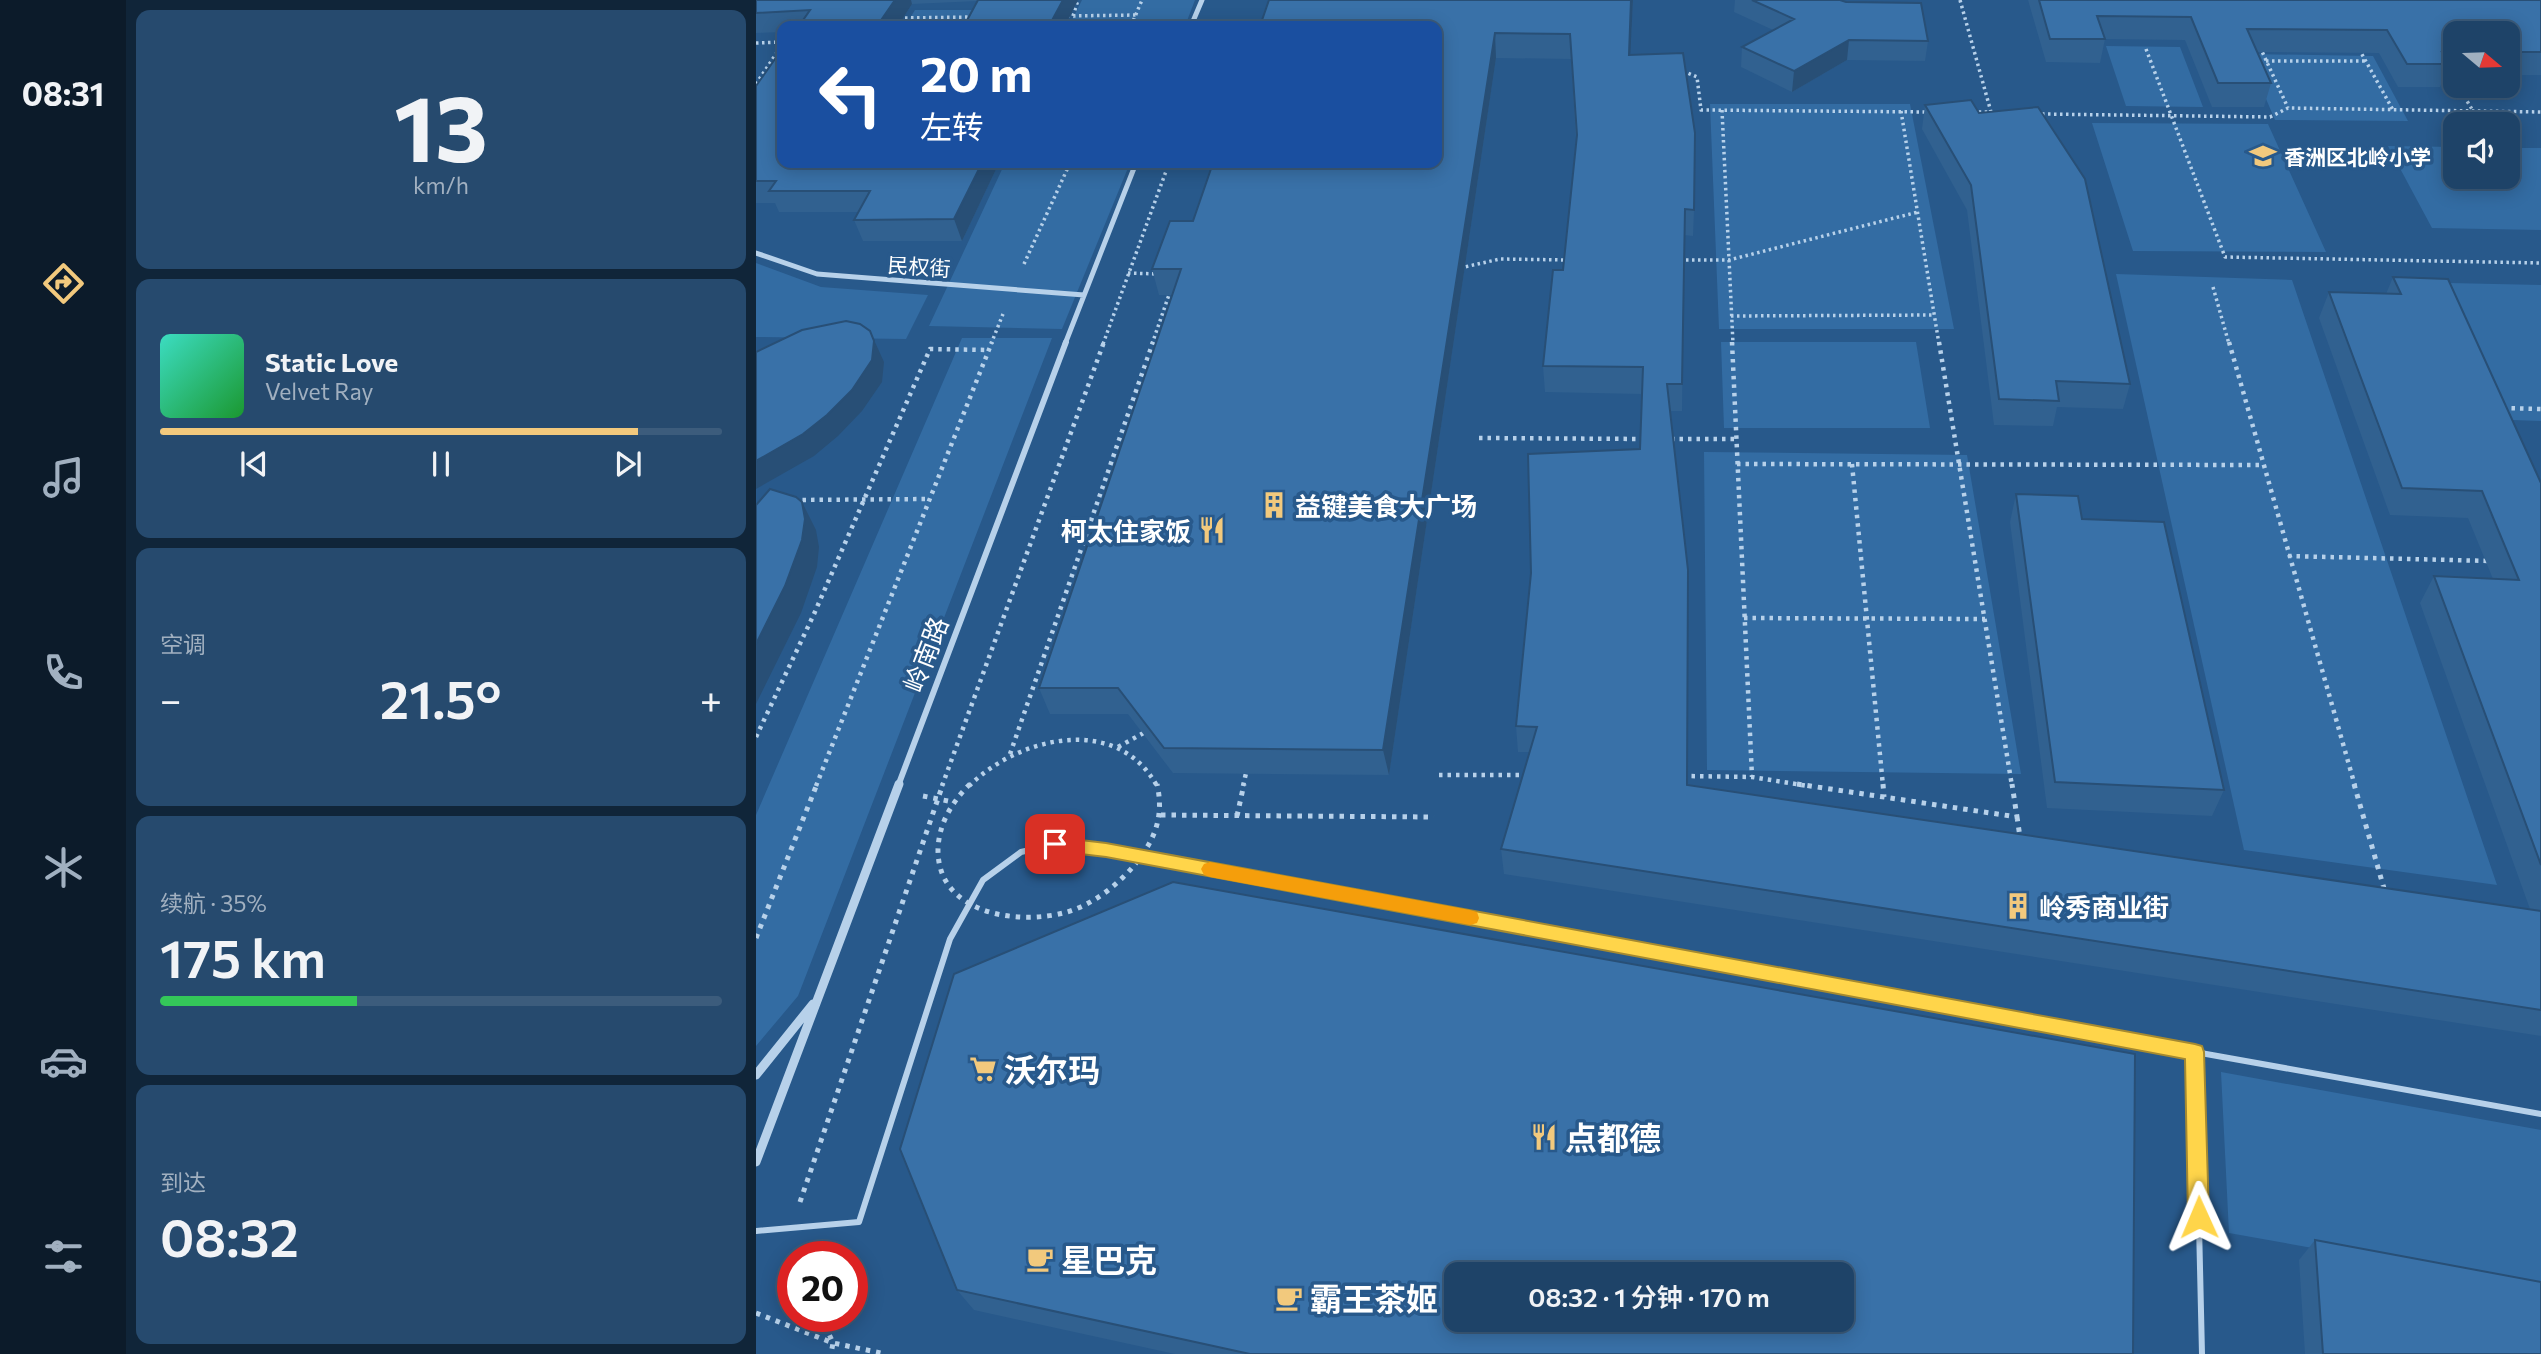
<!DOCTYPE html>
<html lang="zh">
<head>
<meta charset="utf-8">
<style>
	:root { --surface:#1e4368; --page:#264a6e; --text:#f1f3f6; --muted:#a1b0c0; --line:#3c5c7c; --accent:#f2c97d }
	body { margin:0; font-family:Commissioner,"Noto Sans SC",sans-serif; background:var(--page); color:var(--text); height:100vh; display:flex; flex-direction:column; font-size:26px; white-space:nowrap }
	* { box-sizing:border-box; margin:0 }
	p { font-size:23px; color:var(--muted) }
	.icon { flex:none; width:38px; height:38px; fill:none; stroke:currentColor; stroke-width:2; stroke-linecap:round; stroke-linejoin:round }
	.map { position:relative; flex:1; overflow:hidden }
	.details { display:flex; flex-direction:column; gap:10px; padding:10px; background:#102539; width:630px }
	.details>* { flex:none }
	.top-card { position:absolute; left:21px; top:21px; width:665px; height:147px; border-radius:14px; box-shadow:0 4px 18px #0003,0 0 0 2px var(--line); background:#1a4fa0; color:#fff; overflow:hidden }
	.needle { width:46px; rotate:109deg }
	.buttons { position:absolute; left:1687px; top:21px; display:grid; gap:14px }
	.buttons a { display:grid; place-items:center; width:77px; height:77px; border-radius:14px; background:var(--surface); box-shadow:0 4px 18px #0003,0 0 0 2px var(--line); font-size:35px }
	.speed { position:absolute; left:21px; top:1241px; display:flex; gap:14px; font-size:35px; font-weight:700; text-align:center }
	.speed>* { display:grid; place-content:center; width:91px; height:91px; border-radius:50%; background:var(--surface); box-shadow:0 4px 18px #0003,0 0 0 2px var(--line); line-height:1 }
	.speed .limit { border:10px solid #d22; background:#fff; color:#111 }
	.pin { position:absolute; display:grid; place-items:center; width:60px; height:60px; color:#fff; margin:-30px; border-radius:14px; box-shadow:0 4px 10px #0006 }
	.me { position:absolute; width:77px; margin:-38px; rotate:359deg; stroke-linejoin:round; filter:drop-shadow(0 0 5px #0008) }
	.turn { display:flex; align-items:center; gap:24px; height:147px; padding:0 28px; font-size:32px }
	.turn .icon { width:91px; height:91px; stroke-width:2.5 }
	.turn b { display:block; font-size:49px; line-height:60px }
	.big { font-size:52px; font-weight:600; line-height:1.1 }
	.details .widget { flex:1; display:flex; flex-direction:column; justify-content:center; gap:10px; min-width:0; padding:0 24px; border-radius:14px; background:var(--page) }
	.details .dial { align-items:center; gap:0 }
	.dial b { font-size:91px; line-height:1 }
	.song { display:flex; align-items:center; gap:21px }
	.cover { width:84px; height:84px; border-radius:10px; background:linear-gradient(135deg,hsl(170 70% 55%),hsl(130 70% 35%)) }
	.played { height:7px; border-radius:4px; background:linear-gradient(90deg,var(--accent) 85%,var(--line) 85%) }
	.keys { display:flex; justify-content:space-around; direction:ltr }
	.heat { display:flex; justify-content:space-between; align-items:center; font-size:38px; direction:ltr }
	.charge { height:10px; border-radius:5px; background:linear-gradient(90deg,#34c759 35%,var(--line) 0) }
	.trip { position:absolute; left:688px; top:1262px; width:410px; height:70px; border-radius:14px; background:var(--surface); box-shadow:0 4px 18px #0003,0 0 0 2px var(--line); font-weight:600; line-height:70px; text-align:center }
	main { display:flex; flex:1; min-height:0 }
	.dock { display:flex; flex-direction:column; width:126px; justify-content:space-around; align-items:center; background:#0c1b2a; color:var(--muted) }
	.dock .icon { width:49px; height:49px }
	.dock .active { color:var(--accent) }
	.dock b { font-size:32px; color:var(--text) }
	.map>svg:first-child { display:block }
</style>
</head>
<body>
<main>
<nav class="dock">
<b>08:31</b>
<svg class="icon active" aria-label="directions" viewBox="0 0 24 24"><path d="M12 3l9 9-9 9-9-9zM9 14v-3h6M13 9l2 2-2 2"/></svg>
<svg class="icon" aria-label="music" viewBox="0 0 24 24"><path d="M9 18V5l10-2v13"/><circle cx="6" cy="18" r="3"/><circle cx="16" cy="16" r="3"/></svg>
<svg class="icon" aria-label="phone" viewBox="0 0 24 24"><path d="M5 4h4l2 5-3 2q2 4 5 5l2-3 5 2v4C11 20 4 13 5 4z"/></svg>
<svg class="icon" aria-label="climate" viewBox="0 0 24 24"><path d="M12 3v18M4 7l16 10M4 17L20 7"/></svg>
<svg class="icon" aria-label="car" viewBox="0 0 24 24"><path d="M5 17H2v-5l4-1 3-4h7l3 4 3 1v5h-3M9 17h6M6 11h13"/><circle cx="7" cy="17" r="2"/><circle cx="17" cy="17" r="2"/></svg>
<svg class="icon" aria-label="filters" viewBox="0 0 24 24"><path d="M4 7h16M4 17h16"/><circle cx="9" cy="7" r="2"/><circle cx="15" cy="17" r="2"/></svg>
</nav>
<section class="details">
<div class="widget dial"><b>13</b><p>km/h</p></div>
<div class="widget">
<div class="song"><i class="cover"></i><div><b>Static Love</b><p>Velvet Ray</p></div></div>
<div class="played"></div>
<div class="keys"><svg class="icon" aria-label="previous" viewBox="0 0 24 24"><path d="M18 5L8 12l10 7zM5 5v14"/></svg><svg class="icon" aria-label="pause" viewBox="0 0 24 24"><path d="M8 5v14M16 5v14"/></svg><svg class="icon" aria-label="next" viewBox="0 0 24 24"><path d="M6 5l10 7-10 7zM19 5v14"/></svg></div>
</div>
<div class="widget"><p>空调</p>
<div class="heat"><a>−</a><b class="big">21.5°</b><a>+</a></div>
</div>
<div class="widget"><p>续航 · 35%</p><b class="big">175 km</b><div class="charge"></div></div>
<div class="widget"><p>到达</p><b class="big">08:32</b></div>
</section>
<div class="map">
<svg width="1785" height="1354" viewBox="0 0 1785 1354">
	<rect width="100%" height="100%" fill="#28598b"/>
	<path fill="#336ca3" d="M326,0H439L429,26H313Z
		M159,10H228L219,26H149Z
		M1350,46L1424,47L1447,107L1370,106Z
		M1491,54L1617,56L1652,121L1519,120Z
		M954,104H1154L1198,329H963Z
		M1336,123L1512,124L1570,252L1377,251Z
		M1632,146L1699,147V177H1752V148H1785V230L1676,228Z
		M249,163H374L306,329L173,326Z
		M0,263L65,287L172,295L150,339L0,337Z
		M1360,274L1536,280L1741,885L1488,850Z
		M1693,283L1785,285V421L1756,420Z
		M206,338H296L42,996L0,1046V815Z
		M965,342H1160L1174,428H968Z
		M948,452L1211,455L1265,774L951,770Z
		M1465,1072L1785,1130V1289L1473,1233Z"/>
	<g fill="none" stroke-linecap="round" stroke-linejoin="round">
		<path stroke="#b7d1ea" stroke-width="3.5" stroke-dasharray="2.5 3.5" stroke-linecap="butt" d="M1204,0L1235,112H1219
			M311,16L380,15
			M317,16L322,0
			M143,18L218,17
			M375,26L386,0
			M0,43L26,42
			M1504,47L1532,108
			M1390,49L1469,257L1785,263
			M1603,49L1637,110
			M1510,61H1610
			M927,71L941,77L945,110L1172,112
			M1694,73L1699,81
			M0,84L26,45
			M1702,86L1717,111
			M966,110L977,344
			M1145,111L1183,344
			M1286,114L1514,117L1532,108L1785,112
			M924,260H973L1162,212
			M268,264L314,163
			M704,268L744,259L813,260
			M372,273L402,274
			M1457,287L1473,344
			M975,316L1179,315
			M235,344L247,314
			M347,344L413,163
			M396,344L415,289"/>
		<path stroke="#b7d1ea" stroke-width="4.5" stroke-dasharray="3.5 5" stroke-linecap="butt" d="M976,342L996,777
			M1183,342L1256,786
			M1473,342L1599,786
			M1747,408L1785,409
			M723,438L889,439
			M915,439H980
			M981,464L1507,465
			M1096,464L1127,786
			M38,500L174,499
			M1532,556L1735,561
			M988,618L1229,619
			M0,737L58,614L174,349L233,350
			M362,747L391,731
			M254,754L397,342
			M683,775H771
			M927,776L996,777L1052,786
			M60,786L236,342
			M186,786L348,342
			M213,786C262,737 361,713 401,786
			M487,786L491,769"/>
		<path stroke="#b7d1ea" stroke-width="5" stroke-dasharray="4.5 6" stroke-linecap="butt" d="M214,784C196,802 183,823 182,849C181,914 262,926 311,912C338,904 363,884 380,863C400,838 408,815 401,784
			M1041,784L1261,817L1256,784
			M1127,784L1128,797
			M1598,784L1629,892
			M167,796L197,802
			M405,815L678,817
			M481,816L488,784
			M1261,817L1264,837
			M0,938L61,784
			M44,1202L187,784
			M0,1313L77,1343L75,1354
			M65,1316L77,1343L130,1354"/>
		<path stroke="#b7d1ea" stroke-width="6" d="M0,1231L103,1222L194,939L227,880L265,852L299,844L350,850L1439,1052
			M1446,1354L1439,1052L1785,1114"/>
		<path stroke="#b7d1ea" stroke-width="5" d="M435,26L446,0
			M0,253L61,274L328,295
			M309,344L380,163"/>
		<path stroke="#b7d1ea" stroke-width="6" d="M142,786L310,342"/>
		<path stroke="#b7d1ea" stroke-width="9" d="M0,1075L57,1004
			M0,1162L143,784"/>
	</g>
	<path fill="#316190" d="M0,0H322L309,26H207L222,1L156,4L142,26H26V32L0,33Z
		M877,0L874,55L938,210L937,236L928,235L926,411H914L931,785L1774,909L1664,603L1678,576L1737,579L1712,518L1634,515L1563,318L1573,292L1630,294L1637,277L1785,483V1036L748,874L745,849L774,752H762L760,726L884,449L886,394L789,392L787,366L807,270L820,140L815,59L740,58L633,775L417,773L372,714H294L283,688L416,295H403L396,269L437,221L681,26Z
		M979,0H1084L1172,41L1169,61L1091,60L1036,92L985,67L986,47L1017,30L978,12Z
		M1272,0H1785V75H1752V33H1699V75H1689L1684,87H1642L1623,53L1501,52L1515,83L1508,107H1456L1429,40L1349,39L1344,63L1290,62Z
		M0,86L26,163H243L206,241H107L98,220L102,212H23L19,203H0Z
		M1169,105L1374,384L1367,409L1301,407L1297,426L1238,425L1211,210L1166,129Z
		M1260,494L1326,519L1468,790L1456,816L1291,808L1254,522Z
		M1559,1240L1785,1354H1549L1543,1260Z
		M201,1290L1377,1354H419L218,1310Z"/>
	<path fill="#284f76" d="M139,0H155L156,4L142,26H121Z
		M307,0H322L309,26H293Z
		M875,0H877L873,81V55Z
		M739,33L740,58L633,775L627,750Z
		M1093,40L1091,60L1036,92L1038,71Z
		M226,163H243L206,241L198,219Z
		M114,331L128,362L126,382L106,411L82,436L58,456L0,489V461Z
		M46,502L60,530L63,547L61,567L45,613L0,704V644Z"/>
	<path fill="#3971a8" stroke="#284f76" stroke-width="2" fill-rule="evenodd" d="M0,0H139L121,26H43L54,10L0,13Z
		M222,0H307L293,26H208Z
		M513,0H875L873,55L927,53L939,133L938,210L929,209L926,384H911L932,570L931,785L1785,911V1010L745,849L781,727L760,726L775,573L772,454L884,449L887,367L787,366L797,270H807L821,135L814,34L739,33L627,750L408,748L362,688H283L425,269H396L414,221H437L457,163H681V26H504Z
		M996,0H1084L1090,2L1165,3L1172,41L1093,40L1038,71L986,47L1038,19Z
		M1283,0H1785V52H1752V33H1699V52H1686L1693,64H1651L1631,30L1491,29L1515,83H1462L1435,17L1341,16L1349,39H1294Z
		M26,49V163H226L198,219L98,220L114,191H13L20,181H0V86Z
		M1215,100L1223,113L1282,107L1329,179L1374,384L1300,381L1303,401L1243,399L1215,185L1169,105Z
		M1637,277L1692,279L1785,483V865L1678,576L1763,580L1726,491L1646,488L1573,292L1645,294Z
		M90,321L104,324L114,331L118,341L116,360L96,390L71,415L47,434L0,461V352L46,330Z
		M14,489L40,497L46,502L49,519L46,540L29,586L0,644V505Z
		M1260,494L1322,496L1326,519L1408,522L1468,790L1299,782Z
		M417,882L1379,1054L1377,1354H494L201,1290L144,1149L198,974ZM700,1274H1085V1320H700Z
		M1559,1240L1785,1282V1354H1567Z"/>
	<path fill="#ffd54a" stroke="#a68a30" stroke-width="2" d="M299,837L350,843L1439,1044L1446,1046L1448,1052L1453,1217L1450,1224L1443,1227L1435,1224L1432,1217L1429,1059L350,857L299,851L293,849L290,844L293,839Z"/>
	<path fill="#f59e0b" d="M454,862L714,910L721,912L723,918L721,923L714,925L454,877L448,875L445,869L448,864Z"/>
	<defs>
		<symbol id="school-bare" viewBox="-9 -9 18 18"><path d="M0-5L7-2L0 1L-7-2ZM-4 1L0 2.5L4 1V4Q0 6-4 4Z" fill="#f2c97d" stroke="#28598b" stroke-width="2.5" paint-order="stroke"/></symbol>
		<symbol id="building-bare" viewBox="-9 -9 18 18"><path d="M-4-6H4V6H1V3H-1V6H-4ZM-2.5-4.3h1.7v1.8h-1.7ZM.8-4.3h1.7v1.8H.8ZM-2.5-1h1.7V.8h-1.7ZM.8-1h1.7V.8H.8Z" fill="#f2c97d" stroke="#28598b" stroke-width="2.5" paint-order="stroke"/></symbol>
		<symbol id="restaurant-bare" viewBox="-9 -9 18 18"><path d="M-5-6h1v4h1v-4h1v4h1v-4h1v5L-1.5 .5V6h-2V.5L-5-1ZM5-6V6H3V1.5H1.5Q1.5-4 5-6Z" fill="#f2c97d" stroke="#28598b" stroke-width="2.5" paint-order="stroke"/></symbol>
		<symbol id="supermarket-bare" viewBox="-9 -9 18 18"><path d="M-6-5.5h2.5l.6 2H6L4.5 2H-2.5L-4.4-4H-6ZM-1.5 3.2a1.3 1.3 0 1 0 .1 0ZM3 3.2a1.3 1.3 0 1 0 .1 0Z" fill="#f2c97d" stroke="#28598b" stroke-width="2.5" paint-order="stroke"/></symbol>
		<symbol id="cafe-bare" viewBox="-9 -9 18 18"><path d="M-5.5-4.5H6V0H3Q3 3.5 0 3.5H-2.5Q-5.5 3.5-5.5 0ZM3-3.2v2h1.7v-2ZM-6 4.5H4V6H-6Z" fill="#f2c97d" stroke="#28598b" stroke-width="2.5" paint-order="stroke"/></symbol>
	</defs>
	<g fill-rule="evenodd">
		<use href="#school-bare" x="1488" y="137" width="38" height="38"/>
		<use href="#building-bare" x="499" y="486" width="38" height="38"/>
		<use href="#restaurant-bare" x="437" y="511" width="38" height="38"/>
		<use href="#building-bare" x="1243" y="887" width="38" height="38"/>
		<use href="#supermarket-bare" x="208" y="1050" width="38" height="38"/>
		<use href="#restaurant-bare" x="769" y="1118" width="38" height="38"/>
		<use href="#cafe-bare" x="265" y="1240" width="38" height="38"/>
		<use href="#cafe-bare" x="514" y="1279" width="38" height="38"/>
	</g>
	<g text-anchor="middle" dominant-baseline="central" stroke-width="7" stroke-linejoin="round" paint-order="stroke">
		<g font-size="21" font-weight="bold" fill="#fff" stroke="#28598b" text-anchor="start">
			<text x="1528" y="156">香洲区北岭小学</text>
		</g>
		<g font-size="21" fill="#fff" stroke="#28598b">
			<text transform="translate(163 266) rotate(4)">民权街</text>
		</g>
		<g font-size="26" font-weight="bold" fill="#fff" stroke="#28598b" text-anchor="start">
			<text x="539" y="505">益键美食大广场</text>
			<text x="435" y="530" text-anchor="end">柯太住家饭</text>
			<text x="1283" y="906">岭秀商业街</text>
		</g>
		<g font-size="26" fill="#fff" stroke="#28598b">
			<text transform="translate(169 654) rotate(-69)">岭南路</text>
		</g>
		<g font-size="32" font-weight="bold" fill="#fff" stroke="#28598b" text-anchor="start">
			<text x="248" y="1069">沃尔玛</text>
			<text x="809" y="1137">点都德</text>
			<text x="305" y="1259">星巴克</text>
			<text x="554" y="1298">霸王茶姬</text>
		</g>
	</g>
</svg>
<div class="buttons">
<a><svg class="needle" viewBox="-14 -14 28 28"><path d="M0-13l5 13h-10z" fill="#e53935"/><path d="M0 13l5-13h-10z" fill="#a1b0c0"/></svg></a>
<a><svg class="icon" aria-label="sound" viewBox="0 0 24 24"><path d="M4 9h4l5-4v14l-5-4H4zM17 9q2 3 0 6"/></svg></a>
</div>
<div class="speed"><div class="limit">20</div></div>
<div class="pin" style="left:299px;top:844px;background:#d93025"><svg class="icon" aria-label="arrive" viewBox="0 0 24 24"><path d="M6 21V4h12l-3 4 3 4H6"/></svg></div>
<svg class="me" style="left:1443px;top:1217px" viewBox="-20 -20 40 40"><path d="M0-17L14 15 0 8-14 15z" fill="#ffd54a" stroke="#fff" stroke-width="4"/></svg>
<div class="trip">08:32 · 1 分钟 · 170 m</div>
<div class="top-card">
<div class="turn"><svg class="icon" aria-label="left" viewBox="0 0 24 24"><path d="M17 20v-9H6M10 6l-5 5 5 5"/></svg><div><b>20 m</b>左转</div></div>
</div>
</div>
</main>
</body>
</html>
